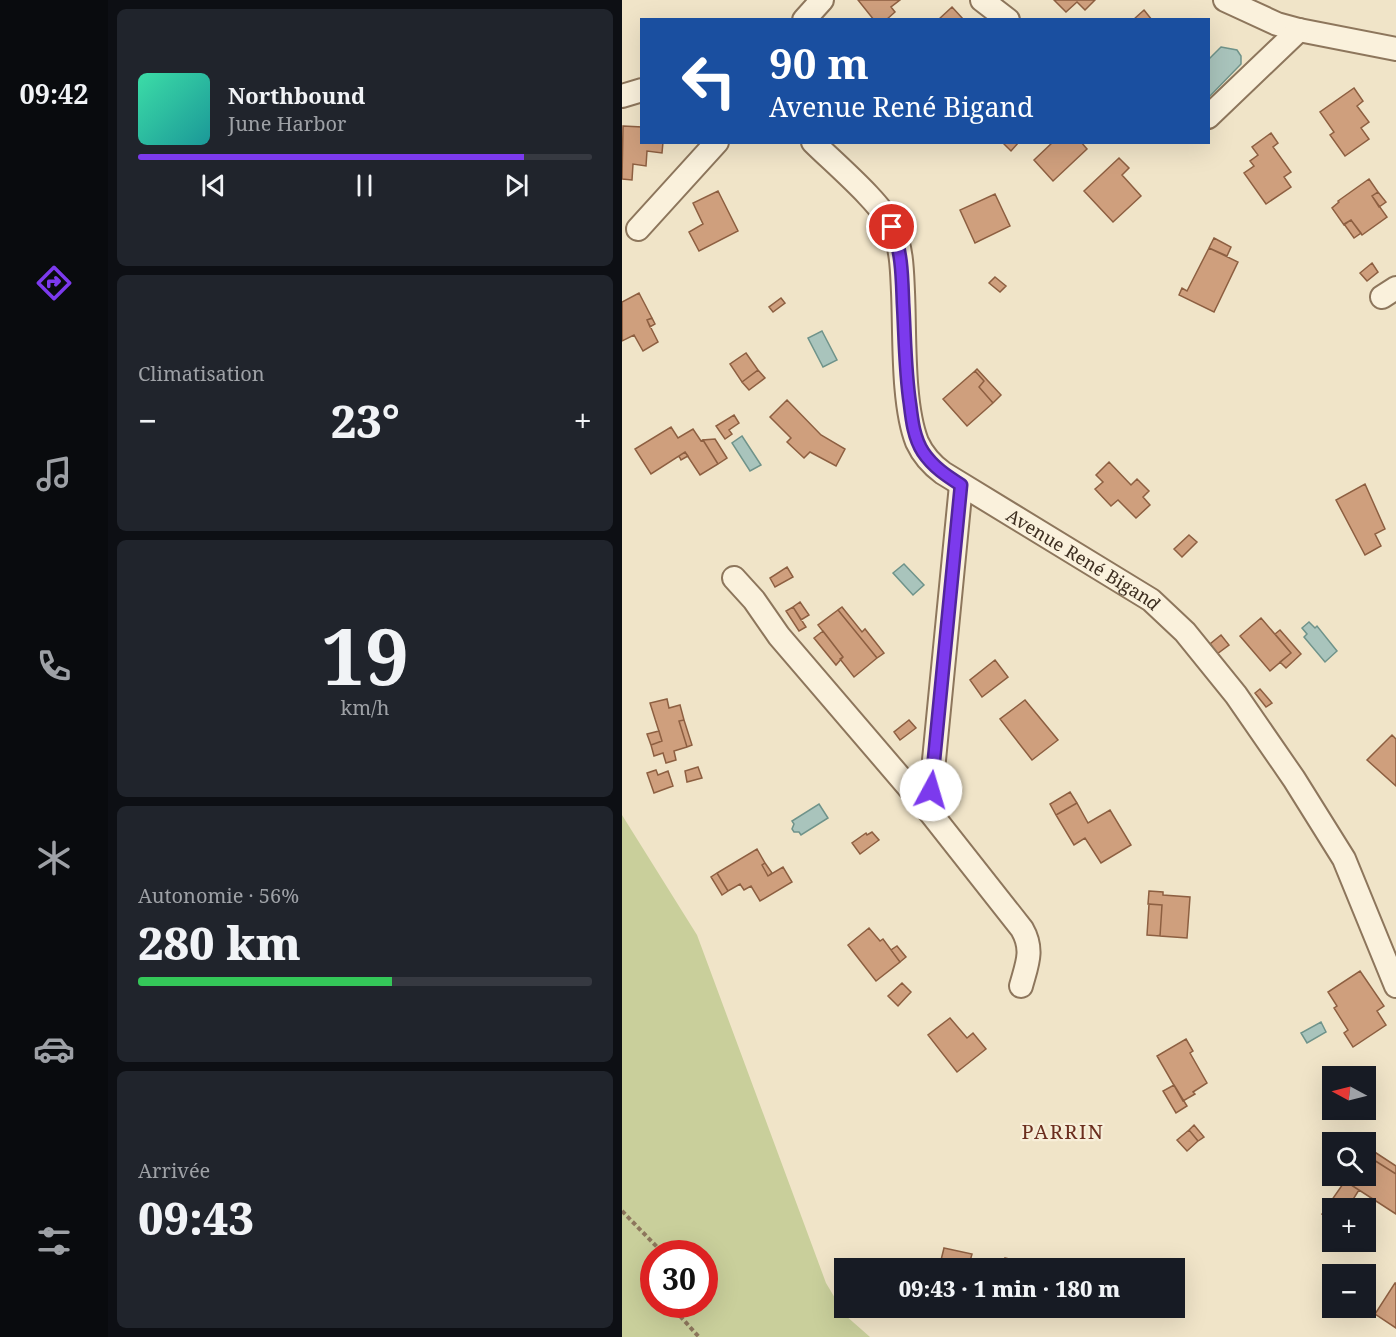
<!DOCTYPE html>
<html lang="fr">
<head>
<meta charset="utf-8">
<style>
	:root { --surface:#171b24; --page:#20242c; --text:#f1f3f6; --muted:#9ea1a6; --line:#363941; --accent:#7c3aed }
	body { margin:0; font-family:"Noto Serif",serif; background:var(--page); color:var(--text); height:100vh; display:flex; flex-direction:column; font-size:22px; white-space:nowrap }
	* { box-sizing:border-box; margin:0 }
	p { font-size:20px; color:var(--muted) }
	.icon { flex:none; width:33px; height:33px; fill:none; stroke:currentColor; stroke-width:2; stroke-linecap:round; stroke-linejoin:round }
	.map { position:relative; flex:1; overflow:hidden }
	.details { display:flex; flex-direction:column; gap:9px; padding:9px; background:#0d0f14; width:514px }
	.details>* { flex:none }
	.banner { position:absolute; left:18px; top:18px; width:570px; height:126px; border-radius:0px; box-shadow:0 6px 24px #0002; background:#1a4fa0; color:#fff; overflow:hidden }
	.needle { width:39px; rotate:277deg }
	.controls { position:absolute; left:700px; top:1066px; display:grid; gap:12px }
	.controls a { display:grid; place-items:center; width:54px; height:54px; border-radius:0px; background:var(--surface); box-shadow:0 6px 24px #0002; font-size:30px }
	.speed { position:absolute; left:18px; top:1240px; display:flex; gap:12px; font-size:30px; font-weight:700; text-align:center }
	.speed>* { display:grid; place-content:center; width:78px; height:78px; border-radius:50%; background:var(--surface); box-shadow:0 6px 24px #0002; line-height:1 }
	.speed .limit { border:9px solid #d22; background:#fff; color:#111 }
	.pin { position:absolute; display:grid; place-items:center; width:51px; height:51px; color:#fff; margin:-26px; border:3px solid #fff; border-radius:50%; box-shadow:0 2px 6px #0007 }
	.me { position:absolute; width:66px; margin:-33px; rotate:6deg; stroke-linejoin:round; filter:drop-shadow(0 0 4px #0008) }
	.turn { display:flex; align-items:center; gap:21px; height:126px; padding:0 30px; font-size:27px }
	.turn .icon { width:78px; height:78px; stroke-width:2.5 }
	.turn b { display:block; font-size:42px; line-height:51px }
	.big { font-size:45px; font-weight:800; line-height:1.1 }
	.details .card { flex:1; display:flex; flex-direction:column; justify-content:center; gap:9px; min-width:0; padding:0 21px; border-radius:9px; background:var(--page) }
	.details .dial { align-items:center; gap:0 }
	.dial b { font-size:78px; line-height:1 }
	.song { display:flex; align-items:center; gap:18px }
	.cover { width:72px; height:72px; border-radius:9px; background:linear-gradient(135deg,hsl(160 70% 55%),hsl(180 70% 35%)) }
	.played { height:6px; border-radius:3px; background:linear-gradient(90deg,var(--accent) 85%,var(--line) 85%) }
	.keys { display:flex; justify-content:space-around; direction:ltr }
	.heat { display:flex; justify-content:space-between; align-items:center; font-size:33px; direction:ltr }
	.charge { height:9px; border-radius:4px; background:linear-gradient(90deg,#34c759 56%,var(--line) 0) }
	.trip { position:absolute; left:212px; top:1258px; width:351px; height:60px; border-radius:0px; background:var(--surface); box-shadow:0 6px 24px #0002; font-weight:800; line-height:60px; text-align:center }
	main { display:flex; flex:1; min-height:0 }
	.tab-bar { display:flex; flex-direction:column; width:108px; justify-content:space-around; align-items:center; background:#090b0e; color:var(--muted) }
	.tab-bar .icon { width:42px; height:42px }
	.tab-bar .current { color:var(--accent) }
	.tab-bar b { font-size:27px; color:var(--text) }
	.map>svg:first-child { display:block }
</style>
</head>
<body>
<main>
<nav class="tab-bar">
<b>09:42</b>
<svg class="icon current" aria-label="directions" viewBox="0 0 24 24"><path d="M12 3l9 9-9 9-9-9zM9 14v-3h6M13 9l2 2-2 2"/></svg>
<svg class="icon" aria-label="music" viewBox="0 0 24 24"><path d="M9 18V5l10-2v13"/><circle cx="6" cy="18" r="3"/><circle cx="16" cy="16" r="3"/></svg>
<svg class="icon" aria-label="phone" viewBox="0 0 24 24"><path d="M5 4h4l2 5-3 2q2 4 5 5l2-3 5 2v4C11 20 4 13 5 4z"/></svg>
<svg class="icon" aria-label="climate" viewBox="0 0 24 24"><path d="M12 3v18M4 7l16 10M4 17L20 7"/></svg>
<svg class="icon" aria-label="car" viewBox="0 0 24 24"><path d="M5 17H2v-5l4-1 3-4h7l3 4 3 1v5h-3M9 17h6M6 11h13"/><circle cx="7" cy="17" r="2"/><circle cx="17" cy="17" r="2"/></svg>
<svg class="icon" aria-label="filters" viewBox="0 0 24 24"><path d="M4 7h16M4 17h16"/><circle cx="9" cy="7" r="2"/><circle cx="15" cy="17" r="2"/></svg>
</nav>
<section class="details">
<div class="card">
<div class="song"><i class="cover"></i><div><b>Northbound</b><p>June Harbor</p></div></div>
<div class="played"></div>
<div class="keys"><svg class="icon" aria-label="previous" viewBox="0 0 24 24"><path d="M18 5L8 12l10 7zM5 5v14"/></svg><svg class="icon" aria-label="pause" viewBox="0 0 24 24"><path d="M8 5v14M16 5v14"/></svg><svg class="icon" aria-label="next" viewBox="0 0 24 24"><path d="M6 5l10 7-10 7zM19 5v14"/></svg></div>
</div>
<div class="card"><p>Climatisation</p>
<div class="heat"><a>−</a><b class="big">23°</b><a>+</a></div>
</div>
<div class="card dial"><b>19</b><p>km/h</p></div>
<div class="card"><p>Autonomie · 56%</p><b class="big">280 km</b><div class="charge"></div></div>
<div class="card"><p>Arrivée</p><b class="big">09:43</b></div>
</section>
<div class="map">
<svg width="774" height="1337" viewBox="0 0 774 1337">
	<rect width="100%" height="100%" fill="#f0e4c8"/>
	<path fill="#c9cf9b" fill-rule="evenodd" d="M0,815L75,935L204,1283L223,1315L248,1337H0ZM32,1254H82V1305H32Z"/>
	<path fill="#a9c4bc" stroke="#6f938a" stroke-width="1.5" d="M599,47L615,50L619,56V64L587,97V59Z
		M200,331L215,360L201,367L186,338Z
		M120,436L139,465L128,471L110,443Z
		M282,564L302,585L291,595L271,573Z
		M687,622L693,628L695,626L715,651L703,662L682,637L685,634L680,628Z
		M197,804L206,818L179,835L177,832H172L170,829L172,824L170,821Z
		M699,1022L704,1032L685,1043L679,1033Z"/>
	<path fill="#cf9f7d" stroke="#8d5f41" stroke-width="1.5" d="M236,0H278L269,7L273,12L264,20H252Z
		M432,0H473L463,10L455,2L444,12Z
		M330,7L342,20H316Z
		M522,10L530,20H511Z
		M732,88L741,101L735,106L747,122L739,128L747,139L723,156L708,135L712,132L698,112Z
		M1,126L20,127V142H41L40,153L25,151L24,166L11,164L10,180L0,179Z
		M649,133L656,143L651,147L669,172L662,177L669,187L644,204L622,173L632,166L628,161L636,155L630,147Z
		M380,142H397L389,151Z
		M431,142H459L465,149L431,181L412,160Z
		M497,158L507,168L500,175L519,196L491,222L462,191Z
		M747,179L756,192L750,196L765,217L740,235L729,220L722,225L710,208L717,202L716,201Z
		M96,191L116,231L77,251L67,232L81,224L71,203Z
		M756,192L764,202L757,207L750,196Z
		M373,194L388,226L353,243L338,210Z
		M729,220L739,233L732,238L722,224Z
		M592,238L609,247L605,256L587,248Z
		M587,248L616,262L592,312L557,295L560,288L565,291Z
		M750,263L756,272L745,281L738,273Z
		M373,277L384,286L378,292L367,283Z
		M17,293L30,318L25,320L36,342L21,351L12,335L0,341V302Z
		M159,298L163,303L151,312L147,307Z
		M30,318L33,324L28,327L25,320Z
		M124,353L136,370L120,382L108,364Z
		M355,369L379,395L371,403L357,387L362,381L353,371Z
		M136,370L143,378L127,390L120,382Z
		M353,371L362,381L357,387L371,403L345,426L321,399Z
		M165,400L199,435L223,449L214,466L188,452L182,458L165,442L169,438L148,417Z
		M112,415L117,423L107,430L110,434L103,439L94,426Z
		M49,427L56,438L71,429L79,441L81,440L96,464L78,475L63,452L29,474L13,449Z
		M93,439L105,458L96,464L81,440Z
		M63,452L66,456L59,460L57,456Z
		M487,462L509,485L515,479L527,491L521,497L528,505L514,518L496,500L489,506L473,489L481,482L474,475Z
		M743,484L763,529L753,534L759,546L743,555L714,500Z
		M567,535L575,542L560,557L552,549Z
		M165,567L171,577L153,587L148,578Z
		M178,602L187,615L179,620L171,607Z
		M171,607L184,627L177,631L164,611Z
		M220,607L240,632L243,629L262,653L255,658L216,610Z
		M216,610L255,658L232,677L218,659L221,657L196,625Z
		M639,618L669,653L648,671L618,636Z
		M658,630L679,654L664,668L658,662L669,653L653,634Z
		M201,631L221,657L214,665L192,638Z
		M599,635L607,645L595,654L588,644Z
		M373,660L386,677L360,697L348,680Z
		M638,689L650,703L644,707L633,693Z
		M45,699L47,708L58,705L62,720L57,721L65,747L52,751L54,760L44,763L41,753L32,756L29,745L40,741L28,703Z
		M403,700L436,740L410,760L378,719Z
		M62,720L70,745L65,747L57,721Z
		M287,720L294,728L278,740L272,732Z
		M37,731L40,741L29,745L25,734Z
		M770,735L774,739V786L745,760Z
		M76,767L80,778L65,782L63,771Z
		M34,770L36,775L46,771L51,786L32,793L25,773Z
		M448,792L455,803L434,815L428,804Z
		M455,803L466,823L488,810L509,845L479,863L463,838L452,845L434,815Z
		M250,832L257,840L238,854L230,843L244,833L245,835Z
		M135,849L143,863L140,865L146,876L161,867L170,882L138,901L129,886L122,890L118,884L106,891L95,873Z
		M143,863L150,873L146,876L140,865Z
		M95,873L106,891L100,895L89,877Z
		M527,891L541,892V895L568,897L565,938L538,936L540,905L526,904Z
		M527,904L540,905L538,936L525,935Z
		M247,928L258,941L261,939L278,962L254,981L226,945Z
		M275,946L284,957L278,962L269,950Z
		M738,971L762,1006L755,1011L764,1025L731,1047L722,1033L726,1030L712,1008L715,1006L706,992Z
		M280,983L289,992L276,1006L266,996Z
		M328,1018L345,1038L351,1033L364,1049L335,1072L306,1035Z
		M564,1039L571,1051L568,1053L585,1083L571,1092L573,1094L561,1101L535,1056Z
		M552,1085L565,1106L554,1113L541,1091Z
		M572,1125L582,1137L576,1141L567,1130Z
		M567,1130L576,1141L565,1151L555,1140Z
		M745,1147L774,1166V1174L744,1155Z
		M744,1155L774,1174V1214L723,1181L726,1176H744Z
		M723,1181L737,1190L725,1209H711V1223L700,1214Z
		M322,1248L350,1254L347,1265L363,1269H327L328,1263L319,1260Z
		M383,1258L396,1261L394,1267L381,1264Z
		M349,1260L380,1267V1269H363L347,1265Z
		M324,1261L328,1263L327,1269H322Z
		M396,1261L408,1264L407,1269H380L381,1264L394,1267Z
		M773,1283H774V1328L753,1314Z
		M405,1308H424L409,1317Z"/>
	<g fill="none" stroke-linecap="round" stroke-linejoin="round">
		<defs>
			<g id="minor">
				<path d="M360,0L386,20"/>
				<path d="M603,0L655,24L677,30L774,49"/>
				<path d="M182,20L200,0"/>
				<path d="M0,96L20,90"/>
				<path d="M586,117L677,30"/>
				<path id="s1" d="M191,142C212,163 261,204 271,229C280,249 280,271 281,292C283,334 280,404 295,442C301,455 310,465 321,473L529,600L563,632L614,695L672,779L722,859L774,986"/>
				<path d="M16,229L95,142"/>
				<path d="M760,297L774,288"/>
				<path d="M112,578L132,600L157,636L307,811L400,929C412,950 405,964 399,986"/>
				<path d="M307,811L339,485"/>
			</g>
		</defs>
		<use href="#minor" stroke="#8d765c" stroke-width="26"/>
		<path stroke="#8d765c" stroke-width="4" stroke-dasharray="4.5 3" stroke-linecap="butt" d="M0,1211L37,1249V1254
			M48,1305L77,1337"/>
		<use href="#minor" stroke="#faf1dc" stroke-width="22"/>
	</g>
	<g fill="none" stroke-linecap="round" stroke-linejoin="round">
		<defs>
			<path id="route" d="M270,227C280,252 280,277 281,303C283,337 283,371 288,404C290,421 292,438 301,452C311,467 325,476 339,485L309,790"/>
		</defs>
		<use href="#route" stroke="#51269a" stroke-width="15"/>
		<use href="#route" stroke="#7c3aed" stroke-width="10"/>
	</g>
	<g text-anchor="middle" dominant-baseline="central" stroke-width="4.5" stroke-linejoin="round" paint-order="stroke">
		<g font-size="18" fill="#3d2e20" stroke="#f7eed8">
			<text stroke="none"><textPath href="#s1" startOffset="540">Avenue René Bigand</textPath></text>
		</g>
		<g font-size="20" letter-spacing="1.5" fill="#6b2e1e" stroke="#f7eed8">
			<text x="441" y="1131">PARRIN</text>
		</g>
	</g>
</svg>
<div class="controls">
<a><svg class="needle" viewBox="-14 -14 28 28"><path d="M0-13l5 13h-10z" fill="#e53935"/><path d="M0 13l5-13h-10z" fill="#9ea1a6"/></svg></a>
<a><svg class="icon" aria-label="search" viewBox="0 0 24 24"><circle cx="10" cy="10" r="6"/><path d="M15 15l6 6"/></svg></a>
<a>+</a>
<a>−</a>
</div>
<div class="speed"><div class="limit">30</div></div>
<div class="pin" style="left:270px;top:227px;background:#d93025"><svg class="icon" aria-label="arrive" viewBox="0 0 24 24"><path d="M6 21V4h12l-3 4 3 4H6"/></svg></div>
<svg class="me" style="left:309px;top:790px" viewBox="-20 -20 40 40"><circle r="19" fill="#fff"/><path d="M0-13L10 11 0 6-10 11z" fill="#7c3aed"/></svg>
<div class="trip">09:43 · 1 min · 180 m</div>
<div class="banner">
<div class="turn"><svg class="icon" aria-label="left" viewBox="0 0 24 24"><path d="M17 20v-9H6M10 6l-5 5 5 5"/></svg><div><b>90 m</b>Avenue René Bigand</div></div>
</div>
</div>
</main>
</body>
</html>
